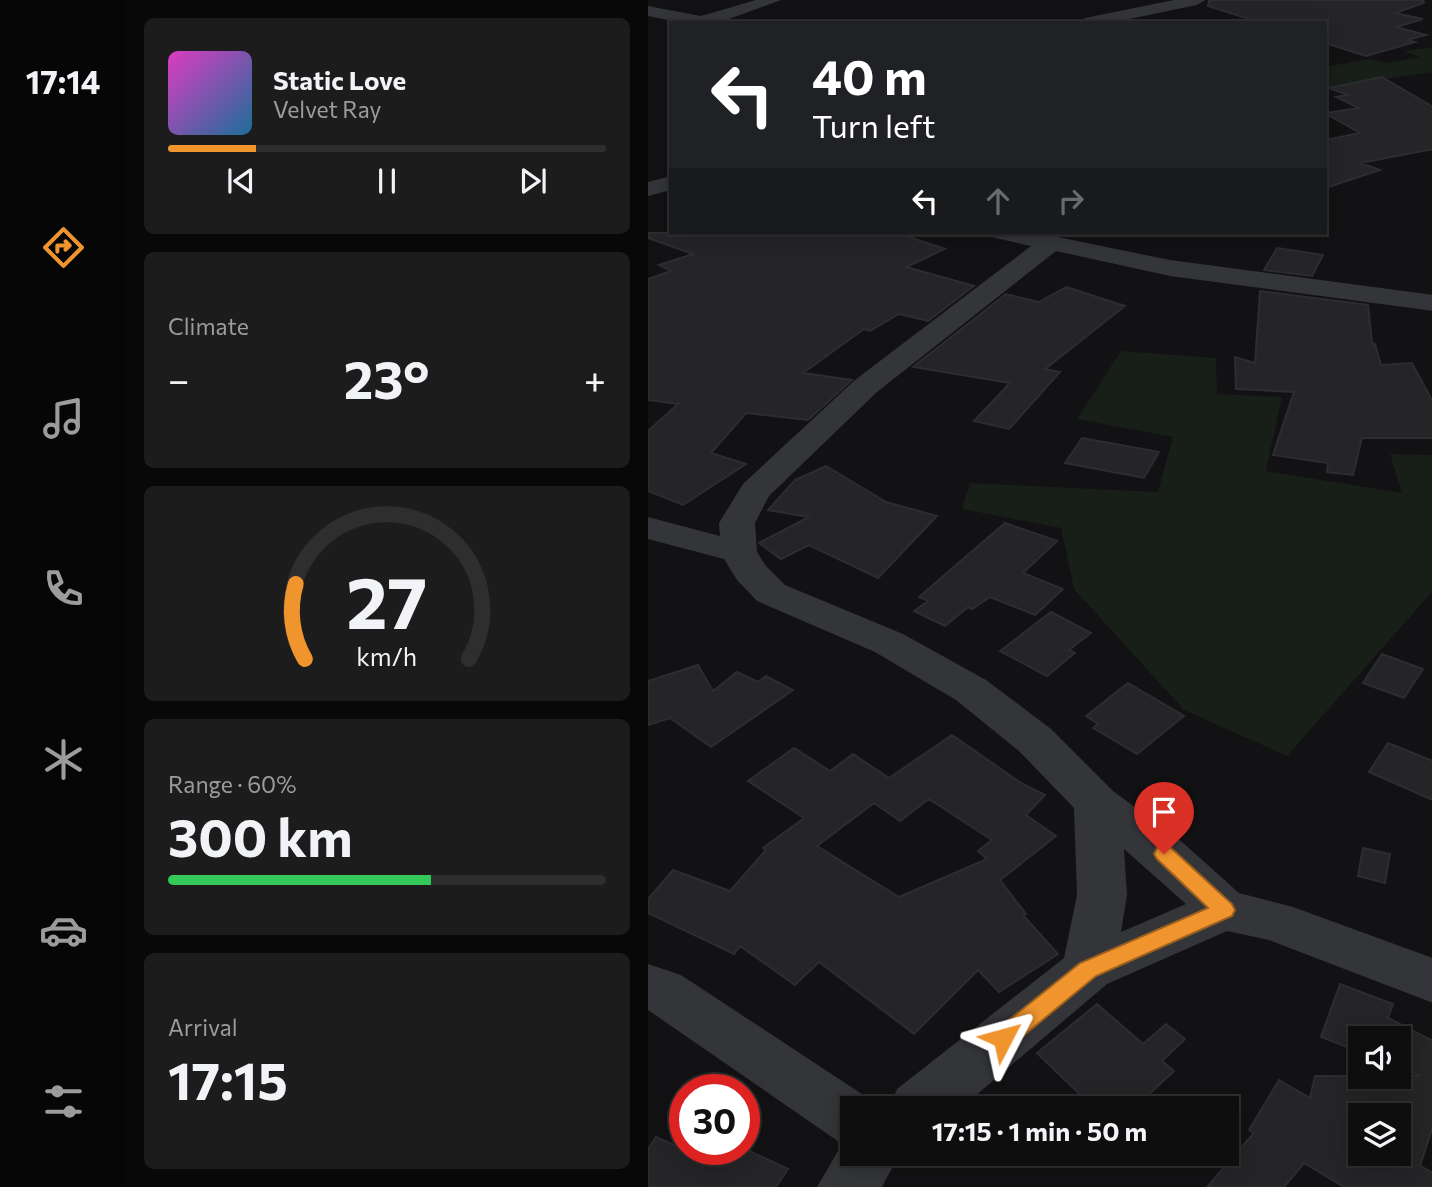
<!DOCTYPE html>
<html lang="en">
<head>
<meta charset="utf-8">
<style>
	:root { --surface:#0e0e0f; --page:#1c1c1d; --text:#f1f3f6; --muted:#9b9c9e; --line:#2e2e2f; --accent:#f0942e }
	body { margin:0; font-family:Commissioner,sans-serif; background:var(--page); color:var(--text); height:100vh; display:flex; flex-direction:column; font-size:26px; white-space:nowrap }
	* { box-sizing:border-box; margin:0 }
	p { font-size:23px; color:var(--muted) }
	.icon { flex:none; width:38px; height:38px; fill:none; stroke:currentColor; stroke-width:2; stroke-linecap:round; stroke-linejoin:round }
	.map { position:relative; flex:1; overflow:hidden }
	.details { display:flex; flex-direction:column; gap:18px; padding:18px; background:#080808; width:522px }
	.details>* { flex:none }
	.top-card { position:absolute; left:21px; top:21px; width:658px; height:214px; border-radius:0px; box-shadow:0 4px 18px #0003,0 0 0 2px var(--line); background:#202124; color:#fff; overflow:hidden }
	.buttons { position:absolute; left:700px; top:1026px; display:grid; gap:14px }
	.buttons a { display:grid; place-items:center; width:63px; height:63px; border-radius:0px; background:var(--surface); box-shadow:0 4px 18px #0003,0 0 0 2px var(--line); font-size:35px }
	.speed { position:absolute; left:21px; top:1074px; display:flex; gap:14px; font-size:35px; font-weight:700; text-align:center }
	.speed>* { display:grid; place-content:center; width:91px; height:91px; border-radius:50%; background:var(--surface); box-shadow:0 4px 18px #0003,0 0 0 2px var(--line); line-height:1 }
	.speed .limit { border:10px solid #d22; background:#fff; color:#111 }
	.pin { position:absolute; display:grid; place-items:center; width:60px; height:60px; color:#fff; margin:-72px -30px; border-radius:50% 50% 50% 0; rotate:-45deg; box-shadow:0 0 7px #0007 }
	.pin .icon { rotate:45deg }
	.me { position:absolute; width:77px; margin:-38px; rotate:51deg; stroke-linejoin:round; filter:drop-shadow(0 0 5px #0008) }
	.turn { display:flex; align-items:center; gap:24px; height:147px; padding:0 28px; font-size:32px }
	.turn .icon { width:91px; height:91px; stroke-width:2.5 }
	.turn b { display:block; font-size:49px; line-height:60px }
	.lanes { display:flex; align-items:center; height:66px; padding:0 28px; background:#0003; justify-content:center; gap:35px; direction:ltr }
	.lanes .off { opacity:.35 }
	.big { font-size:52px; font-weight:700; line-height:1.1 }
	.details .widget { flex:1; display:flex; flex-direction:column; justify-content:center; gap:10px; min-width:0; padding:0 24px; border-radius:10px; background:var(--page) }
	.details .dial { align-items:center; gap:0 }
	.dial svg { height:182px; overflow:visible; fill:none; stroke:var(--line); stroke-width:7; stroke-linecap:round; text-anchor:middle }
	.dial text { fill:var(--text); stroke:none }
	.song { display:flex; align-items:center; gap:21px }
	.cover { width:84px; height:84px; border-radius:10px; background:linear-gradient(135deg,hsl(310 70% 55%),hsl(200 70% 35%)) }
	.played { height:7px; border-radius:4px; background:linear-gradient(90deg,var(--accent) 20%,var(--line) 20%) }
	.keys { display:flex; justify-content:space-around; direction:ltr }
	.heat { display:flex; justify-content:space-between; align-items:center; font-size:38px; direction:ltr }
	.charge { height:10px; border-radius:5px; background:linear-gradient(90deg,#34c759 60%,var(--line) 0) }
	.trip { position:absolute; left:192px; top:1096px; width:399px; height:70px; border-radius:0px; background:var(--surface); box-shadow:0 4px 18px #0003,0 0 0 2px var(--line); font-weight:700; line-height:70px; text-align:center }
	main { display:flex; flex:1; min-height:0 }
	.tabs { display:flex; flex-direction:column; width:126px; justify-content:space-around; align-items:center; background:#060606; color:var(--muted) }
	.tabs .icon { width:49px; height:49px }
	.tabs .on { color:var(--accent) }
	.tabs b { font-size:32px; color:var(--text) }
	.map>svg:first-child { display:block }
</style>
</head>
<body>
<main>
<nav class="tabs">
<b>17:14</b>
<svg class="icon on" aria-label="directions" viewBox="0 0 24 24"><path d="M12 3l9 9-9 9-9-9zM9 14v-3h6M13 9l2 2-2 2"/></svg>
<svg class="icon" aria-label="music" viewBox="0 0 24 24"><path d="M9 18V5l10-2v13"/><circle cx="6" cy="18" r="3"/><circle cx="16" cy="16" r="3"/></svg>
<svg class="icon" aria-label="phone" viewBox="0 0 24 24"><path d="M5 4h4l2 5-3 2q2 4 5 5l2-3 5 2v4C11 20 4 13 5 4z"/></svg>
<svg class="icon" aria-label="climate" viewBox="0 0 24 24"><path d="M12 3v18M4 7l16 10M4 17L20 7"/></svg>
<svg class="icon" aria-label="car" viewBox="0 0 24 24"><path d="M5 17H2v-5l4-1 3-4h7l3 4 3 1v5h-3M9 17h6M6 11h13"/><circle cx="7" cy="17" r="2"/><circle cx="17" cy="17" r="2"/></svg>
<svg class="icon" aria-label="filters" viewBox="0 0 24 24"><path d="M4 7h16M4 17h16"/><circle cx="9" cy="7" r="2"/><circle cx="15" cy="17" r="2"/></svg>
</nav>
<section class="details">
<div class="widget">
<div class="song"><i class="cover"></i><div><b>Static Love</b><p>Velvet Ray</p></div></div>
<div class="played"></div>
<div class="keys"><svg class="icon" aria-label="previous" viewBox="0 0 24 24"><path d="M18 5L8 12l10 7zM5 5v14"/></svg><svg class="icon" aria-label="pause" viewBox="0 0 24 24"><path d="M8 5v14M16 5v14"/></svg><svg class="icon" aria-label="next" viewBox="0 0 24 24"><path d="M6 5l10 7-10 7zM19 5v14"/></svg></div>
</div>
<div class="widget"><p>Climate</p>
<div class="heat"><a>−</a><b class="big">23°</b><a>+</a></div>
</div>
<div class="widget dial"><svg viewBox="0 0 100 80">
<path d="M14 69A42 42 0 1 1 86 69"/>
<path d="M14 69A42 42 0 0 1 10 36" stroke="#f0942e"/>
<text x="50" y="56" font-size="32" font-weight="700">27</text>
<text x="50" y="72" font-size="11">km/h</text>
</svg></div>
<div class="widget"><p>Range · 60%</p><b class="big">300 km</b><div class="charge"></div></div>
<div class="widget"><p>Arrival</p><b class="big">17:15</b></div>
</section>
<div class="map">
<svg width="785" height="1187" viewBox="0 0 785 1187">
	<rect width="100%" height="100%" fill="#121214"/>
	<path fill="#181e18" d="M784,47V72L677,88V69L682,66L722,59L739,63L771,57L756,51Z
		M473,351L568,358L569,394L634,397L618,471L754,493L742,454L784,455V592L639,756L536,710L426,589L413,528L314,509L322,483L510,492L525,437L429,419Z"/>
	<path fill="#252528" stroke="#2c2d30" stroke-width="2" fill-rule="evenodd" d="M561,0H775L776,3L747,13L775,19L748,27L778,35L759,40L767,42L718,56L677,43V23H614L560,6Z
		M734,77L785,107V149L712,163L732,170L677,188V140L712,133L677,113L711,108L688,97L700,95L681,88Z
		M0,233H249L297,249L258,267L326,286L280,321L251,314L222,331L216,329L155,373L204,380L160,420L98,413L63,453L98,464L35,505L0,491V431L30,404L0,400V279L23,271L11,265L45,254L0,238Z
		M629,248L675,255L664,276L616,270Z
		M418,287L477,306L397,369L412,372L361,429L326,421L362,383L265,367L358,294L391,302Z
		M612,291L720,305L724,343L727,344L733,365L764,363L785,402V438H714L705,475L679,472L680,463L625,455L646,392L588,389L587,357L607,363Z
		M434,438L511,452L496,478L417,463Z
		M178,466L238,502L289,516L230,578L161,545L133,559L111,543L161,517L120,510L147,480Z
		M357,523L409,541L375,573L415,589L387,615L342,597L324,609L320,607L297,626L266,611L280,601L271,597Z
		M403,612L443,633L421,650L427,653L399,676L352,651Z
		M734,654L775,669L756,698L715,683Z
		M50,665L65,691L89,672L110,682L118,676L145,690L63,747L22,718L0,725V681Z
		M480,683L536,716L489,754L445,728L450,724L438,716Z
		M304,735L373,783L397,795L378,815L408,836L352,880L378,914L375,915L410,954L351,992L330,970L266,1034L171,962L147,985L92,946L86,954L0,913V899L25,870L82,891L118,850L115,848L156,818L100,781L146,748L182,771L205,754L241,778ZM281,799L344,840L330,851L339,859L251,897L169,846L226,803L252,821Z
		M740,743L785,761V800L721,772Z
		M715,848L742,854L737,883L710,876Z
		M692,984L745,1004L740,1018L785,1041V1126L772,1166L785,1173V1187H696L656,1163L636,1187H559L606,1133L601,1130L631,1080L662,1098L667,1076H773L751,1067V1038H712V1052L673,1037ZM712,1115H751V1153H712Z
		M449,1004L495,1044L518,1024L537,1039L514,1061L526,1071L486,1108H446L389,1053Z
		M8,1137L60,1160L68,1150H99L140,1169L128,1187H0V1149Z"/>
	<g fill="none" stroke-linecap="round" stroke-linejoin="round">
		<path fill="#333539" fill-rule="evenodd" d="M108,0H133L70,23H35L0,16V6L53,16Z
			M526,0H557L549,5L462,23H429L437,18Z
			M23,176V190L0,196V182Z
			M344,233H390L522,260L785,295V311L522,276L408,251L229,392L121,496L107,523L109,552L118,566L137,585L255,634L338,680L403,729L465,791L533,841L591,893L645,907L785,958V1003L621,940L579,931L459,984L313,1108H241L249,1089L416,958L429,895L426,808L371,751L308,700L227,652L109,601L89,580L76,559L0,539V517L72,536L71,523L95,484L207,380L383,246L347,238ZM476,849L538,904L473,932L479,895Z
			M0,964L33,975L226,1102L228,1108H205V1153H252L234,1187H169L194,1144L0,1010Z"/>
	</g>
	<path fill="#f0942e" stroke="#9c601e" stroke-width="2" d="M516,846L523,848L584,904L587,910L584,916L448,976L363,1046L355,1048L347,1046L344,1038L347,1031L432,963L560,908L509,859L506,854L509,848Z"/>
</svg>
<div class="buttons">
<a><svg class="icon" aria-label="sound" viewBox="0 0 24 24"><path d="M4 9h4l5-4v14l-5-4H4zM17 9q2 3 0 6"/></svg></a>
<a><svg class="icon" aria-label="layers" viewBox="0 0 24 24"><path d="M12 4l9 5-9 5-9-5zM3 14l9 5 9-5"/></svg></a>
</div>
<div class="speed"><div class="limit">30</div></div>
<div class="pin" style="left:516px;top:854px;background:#d93025"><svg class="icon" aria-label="arrive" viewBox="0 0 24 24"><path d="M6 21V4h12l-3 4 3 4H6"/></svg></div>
<svg class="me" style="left:355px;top:1038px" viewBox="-20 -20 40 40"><path d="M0-17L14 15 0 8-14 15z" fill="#f0942e" stroke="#fff" stroke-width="4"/></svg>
<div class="trip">17:15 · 1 min · 50 m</div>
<div class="top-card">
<div class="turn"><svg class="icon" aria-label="left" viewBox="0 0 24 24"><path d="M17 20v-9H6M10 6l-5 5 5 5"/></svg><div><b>40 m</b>Turn left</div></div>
<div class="lanes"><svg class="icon" aria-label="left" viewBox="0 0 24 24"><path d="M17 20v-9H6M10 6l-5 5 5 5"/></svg><svg class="icon off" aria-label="ahead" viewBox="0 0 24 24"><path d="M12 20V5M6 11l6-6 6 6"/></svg><svg class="icon off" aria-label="right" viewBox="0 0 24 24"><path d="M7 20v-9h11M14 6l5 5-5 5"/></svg></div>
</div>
</div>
</main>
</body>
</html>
